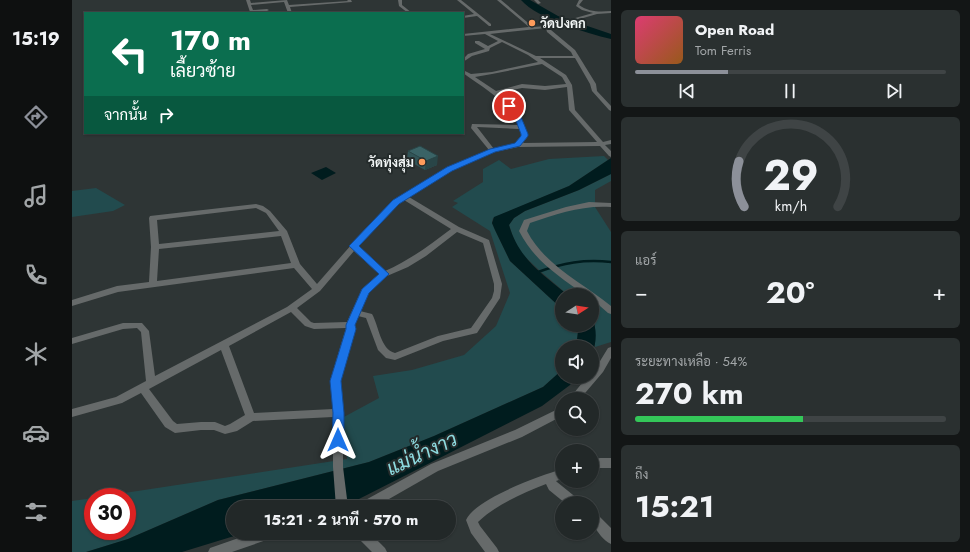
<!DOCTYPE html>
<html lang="th">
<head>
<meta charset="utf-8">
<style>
	:root { --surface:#222828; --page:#2a3030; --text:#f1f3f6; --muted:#a2a6a8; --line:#3f4445; --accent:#8c9099 }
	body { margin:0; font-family:Jost,Sarabun,sans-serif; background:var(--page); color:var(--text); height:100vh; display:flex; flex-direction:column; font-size:15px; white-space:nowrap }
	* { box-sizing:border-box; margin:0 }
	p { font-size:13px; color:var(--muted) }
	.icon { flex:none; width:22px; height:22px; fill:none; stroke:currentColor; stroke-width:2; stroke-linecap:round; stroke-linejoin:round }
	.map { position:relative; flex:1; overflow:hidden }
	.side { display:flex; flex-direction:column; gap:10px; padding:10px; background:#131616; width:359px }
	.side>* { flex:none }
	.top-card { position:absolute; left:12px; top:12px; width:380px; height:122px; border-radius:0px; box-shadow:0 1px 3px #0004,0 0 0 1px var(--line); background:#0b6e4f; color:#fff; overflow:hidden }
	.needle { width:26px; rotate:78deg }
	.tools { position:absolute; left:483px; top:288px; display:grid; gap:8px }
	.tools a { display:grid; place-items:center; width:44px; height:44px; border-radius:50%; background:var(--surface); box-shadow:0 1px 3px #0004,0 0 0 1px var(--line); font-size:20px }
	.speed { position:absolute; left:12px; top:488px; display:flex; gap:8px; font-size:20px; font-weight:700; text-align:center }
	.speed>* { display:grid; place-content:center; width:52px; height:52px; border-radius:50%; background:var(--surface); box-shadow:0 1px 3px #0004,0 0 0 1px var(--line); line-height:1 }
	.speed .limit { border:6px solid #d22; background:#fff; color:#111 }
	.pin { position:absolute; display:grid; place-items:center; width:34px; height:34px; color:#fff; margin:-17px; border:2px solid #fff; border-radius:50%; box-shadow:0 1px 4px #0007 }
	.me { position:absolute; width:44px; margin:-22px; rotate:0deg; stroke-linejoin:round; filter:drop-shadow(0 0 3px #0008) }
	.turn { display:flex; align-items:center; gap:14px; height:84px; padding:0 20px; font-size:18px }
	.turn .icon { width:52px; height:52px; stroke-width:2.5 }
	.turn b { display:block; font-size:28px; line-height:34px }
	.then { display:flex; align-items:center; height:38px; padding:0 20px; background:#0003; gap:8px; font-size:15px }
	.big { font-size:30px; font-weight:700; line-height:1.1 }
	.side .card { flex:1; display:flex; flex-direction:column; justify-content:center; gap:6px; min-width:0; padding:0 14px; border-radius:6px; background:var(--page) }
	.side .dial { align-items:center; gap:0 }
	.dial svg { height:104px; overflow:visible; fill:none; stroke:var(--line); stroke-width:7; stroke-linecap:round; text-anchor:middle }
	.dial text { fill:var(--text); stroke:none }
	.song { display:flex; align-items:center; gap:12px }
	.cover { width:48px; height:48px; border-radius:6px; background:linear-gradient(135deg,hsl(340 70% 55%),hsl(30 70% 35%)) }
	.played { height:4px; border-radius:2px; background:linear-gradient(90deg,var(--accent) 30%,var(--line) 30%) }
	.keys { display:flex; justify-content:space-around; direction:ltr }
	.heat { display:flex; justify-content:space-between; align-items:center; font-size:22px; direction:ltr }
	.charge { height:6px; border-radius:3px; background:linear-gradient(90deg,#34c759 54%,var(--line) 0) }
	.trip { position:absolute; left:154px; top:500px; width:230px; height:40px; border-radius:20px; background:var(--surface); box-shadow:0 1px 3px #0004,0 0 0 1px var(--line); font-weight:700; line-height:40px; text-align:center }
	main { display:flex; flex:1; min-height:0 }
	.dock { display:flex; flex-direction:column; width:72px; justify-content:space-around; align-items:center; background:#0e1010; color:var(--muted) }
	.dock .icon { width:28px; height:28px }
	.dock .current { color:var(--accent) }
	.dock b { font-size:18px; color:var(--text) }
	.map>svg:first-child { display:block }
</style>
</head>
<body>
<main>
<nav class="dock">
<b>15:19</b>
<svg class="icon current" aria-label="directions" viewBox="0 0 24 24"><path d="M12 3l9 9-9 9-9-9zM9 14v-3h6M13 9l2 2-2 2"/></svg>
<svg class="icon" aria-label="music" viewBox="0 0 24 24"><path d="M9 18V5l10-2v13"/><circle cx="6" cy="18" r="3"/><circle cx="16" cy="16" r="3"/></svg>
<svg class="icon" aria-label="phone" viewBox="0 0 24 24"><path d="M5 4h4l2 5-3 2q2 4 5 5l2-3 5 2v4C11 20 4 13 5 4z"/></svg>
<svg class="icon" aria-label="climate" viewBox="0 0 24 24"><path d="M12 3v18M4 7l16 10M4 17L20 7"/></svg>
<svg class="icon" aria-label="car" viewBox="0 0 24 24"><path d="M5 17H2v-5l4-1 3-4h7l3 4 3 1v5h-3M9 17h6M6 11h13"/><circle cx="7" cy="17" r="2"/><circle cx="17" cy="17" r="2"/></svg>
<svg class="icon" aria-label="filters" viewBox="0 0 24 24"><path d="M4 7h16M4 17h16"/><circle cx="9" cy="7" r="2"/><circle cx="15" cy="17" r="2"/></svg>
</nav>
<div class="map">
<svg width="539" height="552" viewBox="0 0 539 552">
	<rect width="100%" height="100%" fill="#2e3535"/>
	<path fill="#224b4e" d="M532,156L536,160L497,186L421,218L420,223L423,230L438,261L490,309V325H503L506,331L504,347H490V370L471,387L362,436L297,462L146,500L56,539L14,552H0V501L21,498V531H55V497H26L275,459L270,418L307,398L301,376L340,370L392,355L424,326L438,293L418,231L380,207L386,203L381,201L411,182V169L427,160L439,169L477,159Z
		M539,174V181L523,190V207L539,232V342L523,347V324L520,319V295H496L468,271L448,252L442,240L437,225L442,218L453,211L507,190Z
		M24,188L53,205L41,211L0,217V191Z"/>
	<path fill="#001c1e" d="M539,158V174L507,190L453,211L442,218L437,225C447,259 470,274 496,295H490V309L438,261L423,230L420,223L422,217L497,186Z
		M254,167L264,173L250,180L239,173Z
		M520,319C525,327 525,344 520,352V347H504L506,332L503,325H520Z
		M490,370V377H503L498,385L470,406L285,500L260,507H161V533H172L110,552H14L56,539L146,500L297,462L362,436L471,387Z"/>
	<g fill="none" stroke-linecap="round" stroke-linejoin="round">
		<path stroke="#001c1e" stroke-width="2.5" d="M466,272C491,263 512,259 539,262"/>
		<path fill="#001c1e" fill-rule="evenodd" d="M449,0H458L486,16L539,34V39C514,33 466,19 449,0Z"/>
		<path fill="#666a6a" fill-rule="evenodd" d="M174,0H178L179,3L215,0L217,5L276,1L275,0H279L280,2L218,7L220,13H216L212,2L179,5L181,10L195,9L197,10L195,11L178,12Z
			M326,0H330V5L340,13H336L327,6Z
			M385,0H389L419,24V26H417L405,16L391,18V16L402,14Z
			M425,0H429L461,27L475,26L521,13L510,10L504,6L507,0H511L507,5C517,12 527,12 539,11V13L525,14L477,28L479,30L503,50L524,84L525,91L539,106V111L537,110L520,91L518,84L503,58H468L494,75L500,85L503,110L531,142L539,140V144L533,145L539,151V157L537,156L528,146L446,147L423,152L379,170L337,197L387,227L417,240L430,284L428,298L405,333L371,341L323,360L314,358L306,350L294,318L286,316L282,325L283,329L268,381L271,413V467L276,507H264L261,467V417L181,421L165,431L153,434L142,430H129L103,433L93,427L69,393L50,403L0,417V409L44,397L74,381L69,332L65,328L51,329L0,344V338L51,323H70L77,331L83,376L215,307L240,289L222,268L46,292L0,306V300L45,286L77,282L79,247L77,218L78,216L184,204L191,206L198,211L215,231L228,264L245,284L294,228L322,201L375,168L417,150L399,128L400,124L446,125C433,99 413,89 391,73V70L399,74L420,72L466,62L456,55L430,42L418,48L417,51L400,56L391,62V59L396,54L413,49L403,43V41H407L416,46L426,41L413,34L391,36V34L457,27ZM474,28L475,32L499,52L501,56H464L418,34ZM470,64L490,77L494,84L473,86L450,84L424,91L403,77L420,74ZM495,87L497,110L525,142L451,143L456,136C448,119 442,105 427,93L450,88L473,90ZM405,127L447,129L450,136L444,144L422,149ZM332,200L379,229C358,245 338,260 313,271L286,247L326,203ZM184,208L194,213L207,231L87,244L85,220ZM385,232L411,243L422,284V291L420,298L399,328L366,336L323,353C308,349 307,326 300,314L288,311L296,292L315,276L336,267L354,256ZM209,236L219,263L85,281L87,249ZM282,251L307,274L290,289L275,322L242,323L239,322L225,308L248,291ZM219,312L233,326L242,329L274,328L258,381L261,409L182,413L157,346ZM149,350L173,415L158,424L153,426L143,422H129L105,424L101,421L77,389Z
			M462,0H466L469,3L466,4Z
			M517,202L539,203V207C510,205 485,214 458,223L455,231C473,266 510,282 539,306V314L536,313L520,299V295H513C487,276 463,262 447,231L452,220L494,207Z
			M539,347V358L531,372L508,399H497L515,377H520V372L525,366L536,348Z
			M490,407V416L450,437L366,471L303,507H286L288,503L359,464L443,430Z
			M528,458H539V468H528L520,470V460Z
			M490,469V479L484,481L485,482L506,499L508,503H493L477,490L474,484C451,493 425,504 406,522L408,526L425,548L427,552H413L399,533L394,520C404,498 468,476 490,469Z
			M520,511L524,513L539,528V544C531,541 526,531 520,525Z
			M181,533H205L203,537L160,552H136L138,548Z
			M283,533H298L313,548L315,552H300L285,537Z"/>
	</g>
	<path fill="#325558" d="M336,151L365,165L353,170L335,160Z"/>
	<path fill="#294547" d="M366,156L365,165L353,170L354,161Z"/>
	<path fill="#3a6366" stroke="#294547" d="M348,146L366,156L354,161L336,151Z"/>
	<path fill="#1a73e8" stroke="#114b97" d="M434,104H439L447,112L456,134V136L448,146L423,152L380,171L327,204L287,246L317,274L297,293L283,325L284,329L269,381L272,413V440L271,444L266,445L262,444L260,440L261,413L258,381L274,329V325L290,289L307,274L277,246L321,200L375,167L418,149L443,143L449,136V134L441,113L434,107Z"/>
	<g fill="#ff9b5b" stroke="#242b2b" stroke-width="1.5">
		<circle cx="460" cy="23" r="4"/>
		<circle cx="350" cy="162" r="4"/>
	</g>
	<g text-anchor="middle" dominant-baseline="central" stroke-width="4" stroke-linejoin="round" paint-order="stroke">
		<g font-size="13" font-weight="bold" fill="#f1f5f5" stroke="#242b2b" text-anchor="start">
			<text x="468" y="23">วัดปงคก</text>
			<text x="342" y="162" text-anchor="end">วัดทุ่งสุ่ม</text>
		</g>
		<g font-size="20" font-style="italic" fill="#8ddadf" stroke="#242b2b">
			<text transform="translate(350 454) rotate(-25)">แม่น้ำงาว</text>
		</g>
	</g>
</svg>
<div class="tools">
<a><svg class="needle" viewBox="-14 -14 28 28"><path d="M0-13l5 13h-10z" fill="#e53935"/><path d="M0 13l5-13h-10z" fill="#a2a6a8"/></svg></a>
<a><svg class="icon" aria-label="sound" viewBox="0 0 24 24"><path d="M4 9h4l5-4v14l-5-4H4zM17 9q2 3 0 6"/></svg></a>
<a><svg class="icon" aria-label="search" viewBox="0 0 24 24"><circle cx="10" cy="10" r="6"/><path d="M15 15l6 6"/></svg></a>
<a>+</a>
<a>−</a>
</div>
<div class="speed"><div class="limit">30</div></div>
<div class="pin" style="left:437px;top:106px;background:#d93025"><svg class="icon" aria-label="arrive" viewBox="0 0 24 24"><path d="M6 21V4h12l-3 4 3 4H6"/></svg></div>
<svg class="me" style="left:266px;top:440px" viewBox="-20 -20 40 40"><path d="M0-17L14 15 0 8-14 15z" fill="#1a73e8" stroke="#fff" stroke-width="4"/></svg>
<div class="trip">15:21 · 2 นาที · 570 m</div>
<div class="top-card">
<div class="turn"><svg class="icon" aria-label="left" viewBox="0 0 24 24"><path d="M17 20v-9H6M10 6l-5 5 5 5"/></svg><div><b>170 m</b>เลี้ยวซ้าย</div></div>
<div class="then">จากนั้น<svg class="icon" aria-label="right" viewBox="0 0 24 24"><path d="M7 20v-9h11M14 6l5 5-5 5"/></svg></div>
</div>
</div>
<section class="side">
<div class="card">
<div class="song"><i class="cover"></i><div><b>Open Road</b><p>Tom Ferris</p></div></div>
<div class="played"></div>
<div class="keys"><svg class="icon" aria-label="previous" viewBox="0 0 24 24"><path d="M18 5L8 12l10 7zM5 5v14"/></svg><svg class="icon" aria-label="pause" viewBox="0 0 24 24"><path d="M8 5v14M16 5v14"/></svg><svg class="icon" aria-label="next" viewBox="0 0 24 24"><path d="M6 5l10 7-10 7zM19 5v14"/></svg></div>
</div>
<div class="card dial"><svg viewBox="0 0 100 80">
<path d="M14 69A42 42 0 1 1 86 69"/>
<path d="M14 69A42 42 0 0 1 10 34" stroke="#8c9099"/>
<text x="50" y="56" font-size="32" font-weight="700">29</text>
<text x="50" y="72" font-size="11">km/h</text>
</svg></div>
<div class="card"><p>แอร์</p>
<div class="heat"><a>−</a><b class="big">20°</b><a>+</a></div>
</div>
<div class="card"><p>ระยะทางเหลือ · 54%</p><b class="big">270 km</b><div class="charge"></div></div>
<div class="card"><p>ถึง</p><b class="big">15:21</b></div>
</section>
</main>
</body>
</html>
